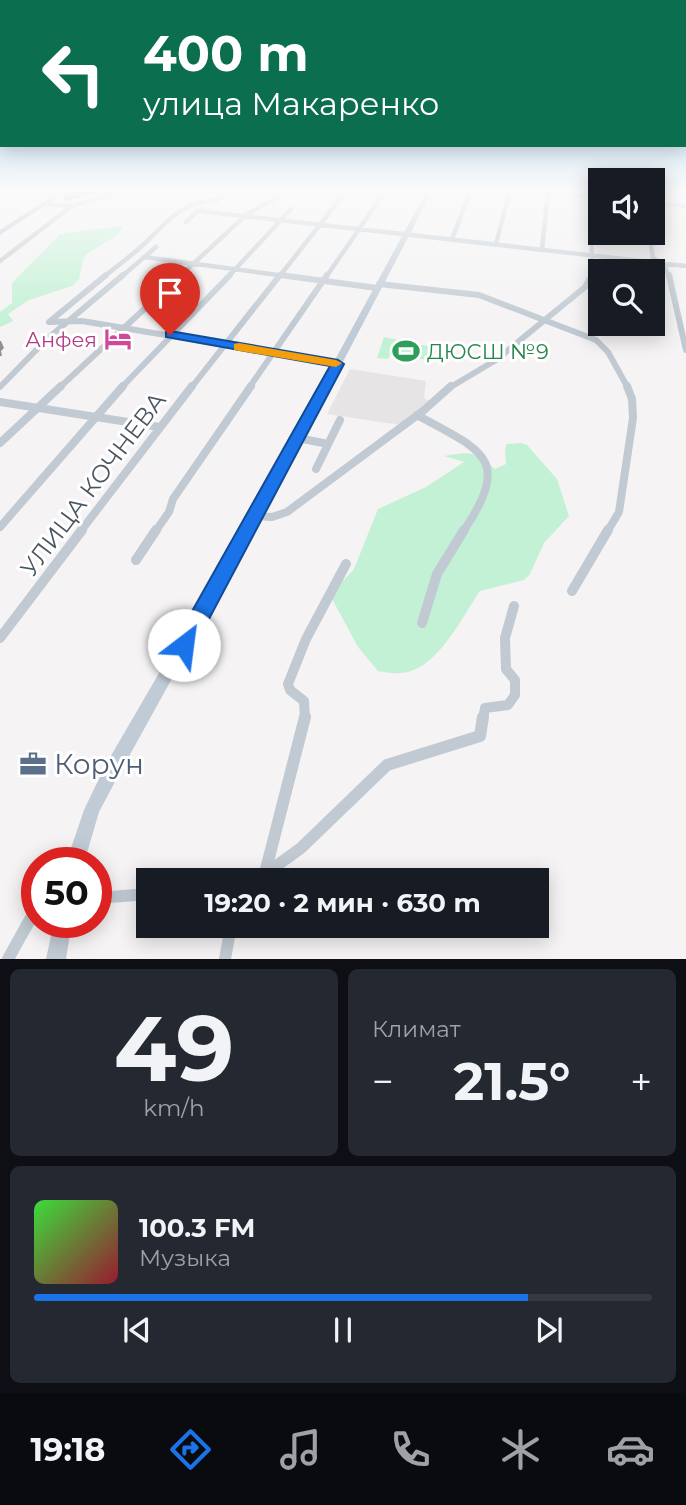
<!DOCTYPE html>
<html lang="ru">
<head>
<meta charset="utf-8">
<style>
	:root { --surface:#171b24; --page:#242831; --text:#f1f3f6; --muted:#9ea1a6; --line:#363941; --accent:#1a73e8 }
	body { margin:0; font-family:Montserrat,sans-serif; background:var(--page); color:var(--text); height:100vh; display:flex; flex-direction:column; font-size:26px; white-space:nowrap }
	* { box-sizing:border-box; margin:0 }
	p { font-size:23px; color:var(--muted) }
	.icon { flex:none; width:38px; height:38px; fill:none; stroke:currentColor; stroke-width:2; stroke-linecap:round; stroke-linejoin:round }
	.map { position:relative; height:959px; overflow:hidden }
	.side { display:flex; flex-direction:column; gap:10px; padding:10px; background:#0d0f14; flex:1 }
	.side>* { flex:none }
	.top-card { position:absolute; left:0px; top:0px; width:686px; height:147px; box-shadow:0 4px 18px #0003; background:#0b6e4f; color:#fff; overflow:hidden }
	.tools { position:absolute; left:588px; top:168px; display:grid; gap:14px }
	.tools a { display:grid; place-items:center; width:77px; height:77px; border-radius:0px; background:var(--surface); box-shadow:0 4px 18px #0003; font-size:35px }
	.speed { position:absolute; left:21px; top:847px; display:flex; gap:14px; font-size:35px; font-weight:700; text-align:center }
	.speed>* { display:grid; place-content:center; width:91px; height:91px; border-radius:50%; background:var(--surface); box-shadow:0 4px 18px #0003; line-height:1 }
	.speed .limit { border:10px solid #d22; background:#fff; color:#111 }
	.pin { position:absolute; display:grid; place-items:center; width:60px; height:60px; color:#fff; margin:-72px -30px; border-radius:50% 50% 50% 0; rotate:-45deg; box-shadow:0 0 7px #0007 }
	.pin .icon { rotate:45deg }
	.me { position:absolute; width:77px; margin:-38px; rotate:30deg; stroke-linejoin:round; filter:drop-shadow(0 0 5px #0008) }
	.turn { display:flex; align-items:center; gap:24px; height:147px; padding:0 28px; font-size:32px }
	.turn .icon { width:91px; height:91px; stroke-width:2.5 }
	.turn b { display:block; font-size:49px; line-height:60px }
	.big { font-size:52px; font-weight:700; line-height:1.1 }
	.side .widget { flex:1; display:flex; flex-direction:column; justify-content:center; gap:10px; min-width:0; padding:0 24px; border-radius:10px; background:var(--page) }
	.side .dial { align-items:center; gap:0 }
	.dial b { font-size:91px; line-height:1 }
	.song { display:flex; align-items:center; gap:21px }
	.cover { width:84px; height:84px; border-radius:10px; background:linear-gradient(135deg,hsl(120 70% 55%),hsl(350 70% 35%)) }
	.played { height:7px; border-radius:4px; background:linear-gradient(90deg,var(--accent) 80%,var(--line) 80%) }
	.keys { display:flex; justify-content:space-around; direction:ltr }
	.heat { display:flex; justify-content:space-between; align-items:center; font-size:38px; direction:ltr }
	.side .tiles { flex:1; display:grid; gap:10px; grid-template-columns:1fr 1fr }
	.widget:last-child { grid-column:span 2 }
	.trip { position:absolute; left:136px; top:868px; width:413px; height:70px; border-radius:0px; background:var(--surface); box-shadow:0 4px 18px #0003; font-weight:700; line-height:70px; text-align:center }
	.tab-bar { display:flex; height:112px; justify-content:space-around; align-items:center; background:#090b0e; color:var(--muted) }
	.tab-bar .icon { width:49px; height:49px }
	.tab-bar .on { color:var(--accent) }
	.tab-bar b { font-size:32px; color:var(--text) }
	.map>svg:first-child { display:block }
</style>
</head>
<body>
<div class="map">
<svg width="686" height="959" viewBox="0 0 686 959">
	<rect width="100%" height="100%" fill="#f5f3f3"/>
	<path fill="#e6e4e5" d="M350,369L426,381L424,398L430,401L400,425L327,414Z"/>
	<path fill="#c3f1d5" d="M119,226L122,227L119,234L87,254L83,260L79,279L72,286L29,300L8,314L13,321L0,327V312L12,303V283L60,234Z
		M384,337L432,347L427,360L391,354L388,359L377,358Z
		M521,443L527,445L557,479L569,516L544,543L530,574L524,580L480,591C461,618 438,670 401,673C394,674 385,672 378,671L358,647L330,595L354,569L378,509L426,487L464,462L444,456C470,451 475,451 495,469L506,464L505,449L507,444Z"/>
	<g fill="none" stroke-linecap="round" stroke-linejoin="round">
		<path stroke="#c1cad2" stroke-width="4.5" d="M657,190L660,203
			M591,197L592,277
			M214,201L237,190
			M45,204L72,206L127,190
			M199,211L686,266
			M186,222L200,209
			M649,233L653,258L664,265L669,277
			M452,239L471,190
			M496,244L510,190
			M542,249L548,193
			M144,257L293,277
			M0,261L72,206
			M104,277C117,266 131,256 143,245C168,221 180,202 217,200
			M121,277L156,247
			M179,277L246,215L290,190
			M228,277L291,209
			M279,277L347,190
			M326,277L386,190"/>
		<path stroke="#c1cad2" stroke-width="6" d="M106,275L49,322L82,321L338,364
			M280,275L377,288
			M669,275L686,350
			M379,284L479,295L596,340L608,352L628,388
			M0,387L47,339L123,275
			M59,388L181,275
			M121,388L230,275
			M191,388L280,275
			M249,388L327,275
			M449,388L496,360L585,287L592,275"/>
		<path stroke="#c1cad2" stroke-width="8" d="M0,402L160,427
			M417,415C482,451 513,457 463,532
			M298,438L328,444
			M0,443L61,386
			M316,469L340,420
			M256,516L272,517L287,512L423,411L451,386
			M0,527L123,386
			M80,532L192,386
			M155,532L169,512L173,499L251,386
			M607,532L619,512L633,418L632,399L627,386"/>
		<path stroke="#c1cad2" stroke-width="10" d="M136,560L156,530
			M572,591L608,530
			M422,623L437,574L464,530
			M0,638L82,530
			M305,719L304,701L290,690L288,684L306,639L346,564
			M483,719L485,708L508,705L515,695V680L506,669L505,638L514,606"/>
		<path stroke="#c1cad2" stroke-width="12" d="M264,877L305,717
			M257,880L301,848L387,765L480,736L483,717
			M96,898L149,894
			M8,959L37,907
			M225,959L231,926"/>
		<path fill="#c1cbd6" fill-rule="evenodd" d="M427,190H433L262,516L117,778L99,812L84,863H66L84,810L105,766L251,515Z
			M506,190H526L600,196V200Z
			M653,201L686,204V208L653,205Z
			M54,922H72L66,959H46Z"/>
		<path fill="#b3c2d1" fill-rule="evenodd" d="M62,190H69L0,235V230Z"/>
	</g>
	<path fill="#909195" d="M84,190H110L65,201L63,195Z
		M0,341H1L4,348L1,351L2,356H0Z"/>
	<path fill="#cdcfd5" stroke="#909195" stroke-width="2" d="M70,190H84L63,195Z"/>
	<linearGradient id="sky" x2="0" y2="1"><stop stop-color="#85c3ea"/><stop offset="0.59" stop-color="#fafafa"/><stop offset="1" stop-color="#fafafa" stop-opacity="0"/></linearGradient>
	<rect width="686" height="324" fill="url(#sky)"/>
	<path fill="#1a73e8" stroke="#114b97" stroke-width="2" d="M170,331L338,360L344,364L192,651L184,654L177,651L174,645L177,638L330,366L166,337V332Z"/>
	<path fill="#f59e0b" d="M239,343L336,360L342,363L336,367L234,350V344Z"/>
	<defs>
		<symbol id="hotel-bare" viewBox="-9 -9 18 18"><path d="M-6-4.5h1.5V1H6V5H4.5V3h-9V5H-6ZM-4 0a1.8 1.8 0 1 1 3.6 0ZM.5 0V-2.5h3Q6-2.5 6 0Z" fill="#d1479c" stroke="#fff" stroke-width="2.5" paint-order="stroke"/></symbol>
		<symbol id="stadium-bare" viewBox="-9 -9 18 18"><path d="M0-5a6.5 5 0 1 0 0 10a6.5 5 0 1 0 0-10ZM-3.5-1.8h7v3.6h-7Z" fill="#2e9e5b" stroke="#fff" stroke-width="2.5" paint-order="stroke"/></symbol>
		<symbol id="office-bare" viewBox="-9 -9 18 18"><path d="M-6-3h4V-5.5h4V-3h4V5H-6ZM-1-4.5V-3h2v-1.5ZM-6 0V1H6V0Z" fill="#5c6f8a" stroke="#fff" stroke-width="2.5" paint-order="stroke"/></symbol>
	</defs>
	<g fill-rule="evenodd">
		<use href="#hotel-bare" x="99" y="320" width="38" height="38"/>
		<use href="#stadium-bare" x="387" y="332" width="38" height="38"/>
		<use href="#office-bare" x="14" y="745" width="38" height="38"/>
	</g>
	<g text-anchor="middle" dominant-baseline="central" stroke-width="6" stroke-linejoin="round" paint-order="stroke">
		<g font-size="21" fill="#b23c85" stroke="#fff" text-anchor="end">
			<text x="97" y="339">Анфея</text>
		</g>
		<g font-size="21" fill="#27864d" stroke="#fff" text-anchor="start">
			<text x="427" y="351">ДЮСШ №9</text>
		</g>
		<g font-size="24" fill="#4a5661" stroke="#fff">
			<text transform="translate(93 484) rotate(-53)">УЛИЦА КОЧНЕВА</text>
		</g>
		<g font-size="28" fill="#4e5e75" stroke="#fff" text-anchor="start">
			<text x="54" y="764">Корун</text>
		</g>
	</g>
</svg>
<div class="tools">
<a><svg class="icon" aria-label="sound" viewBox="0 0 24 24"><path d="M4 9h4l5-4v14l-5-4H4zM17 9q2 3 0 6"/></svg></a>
<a><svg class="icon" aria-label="search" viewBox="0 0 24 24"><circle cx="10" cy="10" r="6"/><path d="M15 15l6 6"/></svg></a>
</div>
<div class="speed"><div class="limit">50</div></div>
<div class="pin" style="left:170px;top:335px;background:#d93025"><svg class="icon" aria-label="arrive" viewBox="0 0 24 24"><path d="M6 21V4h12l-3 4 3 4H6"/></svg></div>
<svg class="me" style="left:184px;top:645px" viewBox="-20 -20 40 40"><circle r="19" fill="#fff"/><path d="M0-13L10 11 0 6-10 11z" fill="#1a73e8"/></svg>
<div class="trip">19:20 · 2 мин · 630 m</div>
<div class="top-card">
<div class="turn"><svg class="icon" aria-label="left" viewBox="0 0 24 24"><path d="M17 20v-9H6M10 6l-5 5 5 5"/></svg><div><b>400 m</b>улица Макаренко</div></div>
</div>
</div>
<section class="side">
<div class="tiles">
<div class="widget dial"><b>49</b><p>km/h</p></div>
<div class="widget"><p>Климат</p>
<div class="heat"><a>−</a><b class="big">21.5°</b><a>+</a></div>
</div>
<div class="widget">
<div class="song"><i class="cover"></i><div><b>100.3 FM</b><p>Музыка</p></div></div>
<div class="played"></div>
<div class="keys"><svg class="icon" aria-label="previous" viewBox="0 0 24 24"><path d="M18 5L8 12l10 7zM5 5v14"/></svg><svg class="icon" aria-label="pause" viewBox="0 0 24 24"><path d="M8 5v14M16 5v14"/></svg><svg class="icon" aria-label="next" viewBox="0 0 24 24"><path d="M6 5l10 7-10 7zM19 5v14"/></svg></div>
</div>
</div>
</section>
<nav class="tab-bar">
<b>19:18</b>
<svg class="icon on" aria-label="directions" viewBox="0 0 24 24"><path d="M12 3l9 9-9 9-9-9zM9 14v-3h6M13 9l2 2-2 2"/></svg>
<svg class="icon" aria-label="music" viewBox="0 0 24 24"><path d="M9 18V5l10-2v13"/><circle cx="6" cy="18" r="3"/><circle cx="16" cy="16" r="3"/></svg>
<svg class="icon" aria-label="phone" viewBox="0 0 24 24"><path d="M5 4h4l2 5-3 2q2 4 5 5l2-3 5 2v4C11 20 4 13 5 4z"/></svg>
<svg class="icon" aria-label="climate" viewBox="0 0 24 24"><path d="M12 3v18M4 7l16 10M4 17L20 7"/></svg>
<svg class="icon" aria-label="car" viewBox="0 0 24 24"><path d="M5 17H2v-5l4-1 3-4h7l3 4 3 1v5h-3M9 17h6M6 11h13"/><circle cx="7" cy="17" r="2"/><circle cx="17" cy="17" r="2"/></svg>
</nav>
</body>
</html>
